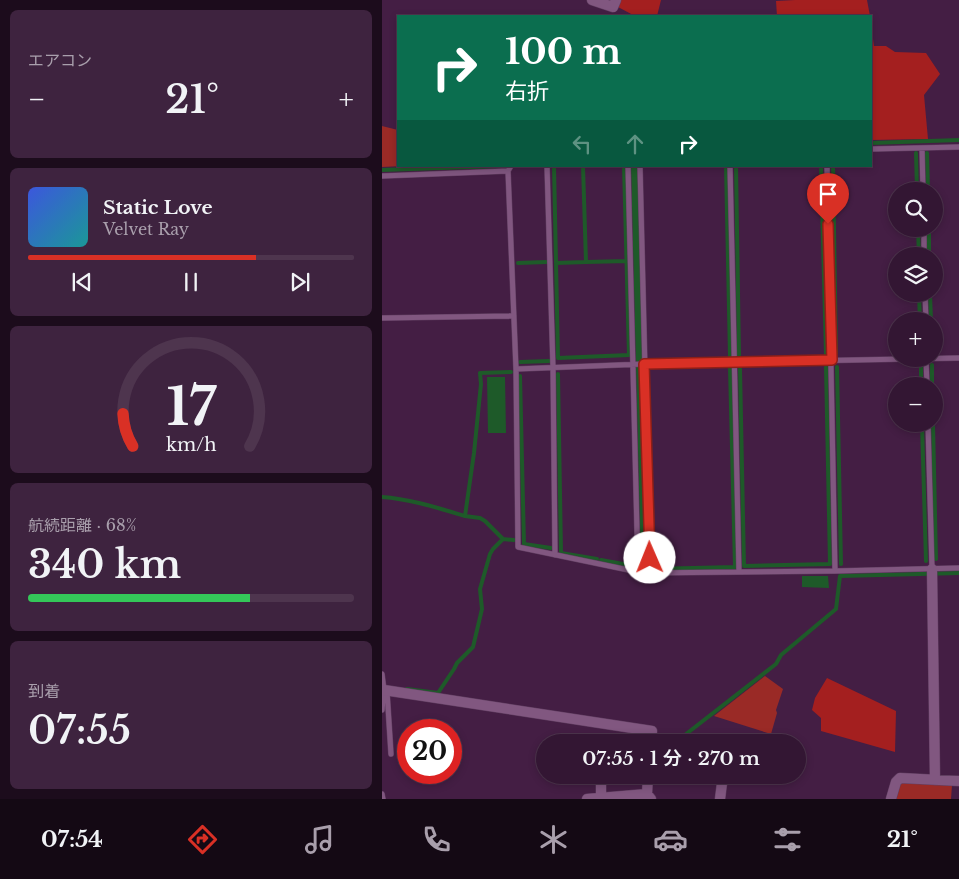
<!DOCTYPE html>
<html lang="ja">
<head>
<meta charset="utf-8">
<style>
	:root { --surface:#331633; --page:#3e233f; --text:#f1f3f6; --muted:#a99fac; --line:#4e354e; --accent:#d93025 }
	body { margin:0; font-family:"Libre Baskerville","Noto Sans JP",serif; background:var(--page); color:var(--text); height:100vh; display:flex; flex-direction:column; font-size:19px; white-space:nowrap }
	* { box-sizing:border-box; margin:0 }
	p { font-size:16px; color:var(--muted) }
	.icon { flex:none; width:28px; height:28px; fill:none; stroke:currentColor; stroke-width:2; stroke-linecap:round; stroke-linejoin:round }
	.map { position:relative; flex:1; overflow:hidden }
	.sheet { display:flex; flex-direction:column; gap:10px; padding:10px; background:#1c0c1c; width:382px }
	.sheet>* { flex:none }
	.hud { position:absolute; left:15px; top:15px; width:475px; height:152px; border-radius:0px; box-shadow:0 2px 8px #0003,0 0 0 1px var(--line); background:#0b6e4f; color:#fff; overflow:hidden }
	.fabs { position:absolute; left:506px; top:182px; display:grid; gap:10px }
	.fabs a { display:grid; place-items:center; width:55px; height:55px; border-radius:50%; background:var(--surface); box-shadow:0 2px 8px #0003,0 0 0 1px var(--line); font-size:25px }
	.speed { position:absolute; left:15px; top:719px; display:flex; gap:10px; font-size:25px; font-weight:700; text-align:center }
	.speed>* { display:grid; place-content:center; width:65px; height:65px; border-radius:50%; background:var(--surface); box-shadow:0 2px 8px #0003,0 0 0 1px var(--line); line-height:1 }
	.speed .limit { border:8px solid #d22; background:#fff; color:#111 }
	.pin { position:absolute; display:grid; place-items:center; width:42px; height:42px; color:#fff; margin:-51px -21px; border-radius:50% 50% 50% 0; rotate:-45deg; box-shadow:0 0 5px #0007 }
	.pin .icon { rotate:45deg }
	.me { position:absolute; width:55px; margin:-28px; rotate:359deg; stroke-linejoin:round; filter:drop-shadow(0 0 4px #0008) }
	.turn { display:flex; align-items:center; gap:18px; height:105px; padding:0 25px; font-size:22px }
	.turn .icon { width:65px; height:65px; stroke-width:2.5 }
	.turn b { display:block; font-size:35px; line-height:42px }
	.lanes { display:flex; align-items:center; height:48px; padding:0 25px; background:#0003; justify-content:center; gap:25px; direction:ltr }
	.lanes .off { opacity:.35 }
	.big { font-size:38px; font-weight:600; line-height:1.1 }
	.sheet .tile { flex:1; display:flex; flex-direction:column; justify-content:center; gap:8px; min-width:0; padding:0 18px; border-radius:8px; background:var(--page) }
	.sheet .dial { align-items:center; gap:0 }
	.dial svg { height:130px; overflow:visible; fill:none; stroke:var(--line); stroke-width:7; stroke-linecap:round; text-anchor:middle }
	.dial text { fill:var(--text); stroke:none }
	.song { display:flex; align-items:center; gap:15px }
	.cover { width:60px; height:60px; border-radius:8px; background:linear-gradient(135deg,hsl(230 70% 55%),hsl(180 70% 35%)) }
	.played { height:5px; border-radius:2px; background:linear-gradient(90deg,var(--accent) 70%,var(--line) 70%) }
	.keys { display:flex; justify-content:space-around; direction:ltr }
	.heat { display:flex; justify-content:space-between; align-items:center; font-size:28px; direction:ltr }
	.charge { height:8px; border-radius:4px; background:linear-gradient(90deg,#34c759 68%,var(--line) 0) }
	.trip { position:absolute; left:154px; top:734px; width:270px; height:50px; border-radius:25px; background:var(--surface); box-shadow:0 2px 8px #0003,0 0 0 1px var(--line); font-weight:600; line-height:50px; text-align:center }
	.dock { display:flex; height:80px; justify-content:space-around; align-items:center; background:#140914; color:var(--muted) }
	.dock .icon { width:35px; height:35px }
	.dock .active { color:var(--accent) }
	.dock b { font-size:22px; color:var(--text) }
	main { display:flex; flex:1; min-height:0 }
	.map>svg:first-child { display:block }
</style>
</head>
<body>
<main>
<section class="sheet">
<div class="tile"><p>エアコン</p>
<div class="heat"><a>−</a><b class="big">21°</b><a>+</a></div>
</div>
<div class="tile">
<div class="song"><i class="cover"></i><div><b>Static Love</b><p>Velvet Ray</p></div></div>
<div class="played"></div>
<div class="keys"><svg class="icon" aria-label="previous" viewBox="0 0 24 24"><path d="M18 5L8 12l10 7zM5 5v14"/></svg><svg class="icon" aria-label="pause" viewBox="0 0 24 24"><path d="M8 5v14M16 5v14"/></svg><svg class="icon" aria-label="next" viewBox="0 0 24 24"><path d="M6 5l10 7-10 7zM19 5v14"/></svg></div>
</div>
<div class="tile dial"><svg viewBox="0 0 100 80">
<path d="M14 69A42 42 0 1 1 86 69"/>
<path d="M14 69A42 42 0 0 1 8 49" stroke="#d93025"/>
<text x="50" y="56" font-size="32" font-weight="700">17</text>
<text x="50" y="72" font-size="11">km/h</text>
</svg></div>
<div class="tile"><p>航続距離 · 68%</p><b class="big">340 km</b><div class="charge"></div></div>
<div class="tile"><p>到着</p><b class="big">07:55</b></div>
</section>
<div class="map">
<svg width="577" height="799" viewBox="0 0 577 799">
	<rect width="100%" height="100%" fill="#441e44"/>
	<path fill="#9a2a26" d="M0,126L16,130V166H21L0,167Z
		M383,676L401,689L394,710L395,713L389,734L332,716Z
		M518,781L570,785L569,799H511Z"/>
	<path fill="#a41f1f" d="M239,0H279L275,16H253L236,7Z
		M413,0H485L488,16H395L394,1Z
		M489,24L492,46H504L513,52L544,53L558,74L542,95L546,139L489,140Z
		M445,678L514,711L513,752L439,731V718L430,710L433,698Z"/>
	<path fill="#1e5a29" d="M249,166H256L265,568H259Z
		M105,377H123L124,433H106Z
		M420,576H446L447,588L420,587Z"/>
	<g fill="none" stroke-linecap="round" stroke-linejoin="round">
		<path stroke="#1e5a29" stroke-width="4" d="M489,143L577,140
			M534,153L535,191
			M545,153L546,191
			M172,166L176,358L247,355L242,166
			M201,166L204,262L245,261
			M344,166L348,356
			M354,166L357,355
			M439,166L444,354
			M451,166L454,353
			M0,170L119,166
			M536,229L537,256
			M547,229V256
			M136,263L164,262
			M174,263L204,262
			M537,294L538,321
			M548,294L549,321
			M138,362L167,361
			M539,364V386
			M550,365V386
			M455,367L459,564
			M358,369L362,566L448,564L444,367
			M176,374L179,553L215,559
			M138,376L142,544L169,548
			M540,424L544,561
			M551,424L554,559
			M0,497C28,499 56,508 83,516L92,453L99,384L98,373L129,372
			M83,516L98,518L103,521L121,539L132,540
			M219,560L252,566
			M269,569L353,567L348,368
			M25,689L56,693L72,669L75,663L91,647L100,609L98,589L108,554L111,549L121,539
			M295,742L299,738L394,664L399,655L454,609L458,576L577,573
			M273,779L274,775"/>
		<defs>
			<path id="lane" d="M540,148L541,191
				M489,149L577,147
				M129,166L126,171L134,369L136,547L261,573L453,571L577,568
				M165,166L171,368L173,555
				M246,166L256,572
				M258,166L268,573
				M348,166L357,572
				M445,166L453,571
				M0,176L126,171
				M542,229V256
				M543,294L544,321
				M0,318L132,316
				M544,359L545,386
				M134,369L262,364L577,358
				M546,424L550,569
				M0,674L2,690L0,710
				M5,691L9,754
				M0,794L1,799"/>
			<path id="street" d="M210,0L231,7L234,0
				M550,569L553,780
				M2,690L270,731L269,742
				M219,775V798
				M265,794L266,775
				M205,799L265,794L269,799
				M338,799L341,775
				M509,799L514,782L518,778L577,781"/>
		</defs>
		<use href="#lane" stroke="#613f61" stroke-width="6"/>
		<use href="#street" stroke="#613f61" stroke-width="11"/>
		<use href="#lane" stroke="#815780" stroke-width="5"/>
		<use href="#street" stroke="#815780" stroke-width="10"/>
	</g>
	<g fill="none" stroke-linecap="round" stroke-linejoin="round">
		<defs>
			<path id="route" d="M268,558L262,364L450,360L446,224"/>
		</defs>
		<use href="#route" stroke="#8d1f18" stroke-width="12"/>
		<use href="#route" stroke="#d93025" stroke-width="9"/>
	</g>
</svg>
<div class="fabs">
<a><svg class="icon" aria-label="search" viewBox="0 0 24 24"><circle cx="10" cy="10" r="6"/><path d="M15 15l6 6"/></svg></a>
<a><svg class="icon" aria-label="layers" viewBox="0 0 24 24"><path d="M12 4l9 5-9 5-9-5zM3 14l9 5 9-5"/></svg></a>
<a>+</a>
<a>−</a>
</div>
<div class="speed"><div class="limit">20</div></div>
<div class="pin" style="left:446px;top:224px;background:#d93025"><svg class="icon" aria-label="arrive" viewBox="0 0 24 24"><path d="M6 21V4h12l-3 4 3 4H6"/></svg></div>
<svg class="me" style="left:268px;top:558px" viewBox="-20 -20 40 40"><circle r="19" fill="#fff"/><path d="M0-13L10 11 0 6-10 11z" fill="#d93025"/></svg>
<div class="trip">07:55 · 1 分 · 270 m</div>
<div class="hud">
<div class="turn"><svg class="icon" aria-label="right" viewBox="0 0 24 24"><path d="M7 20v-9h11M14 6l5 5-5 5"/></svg><div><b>100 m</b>右折</div></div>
<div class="lanes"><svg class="icon off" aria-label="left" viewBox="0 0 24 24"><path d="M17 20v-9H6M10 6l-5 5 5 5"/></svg><svg class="icon off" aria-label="ahead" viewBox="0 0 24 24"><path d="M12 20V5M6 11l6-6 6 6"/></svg><svg class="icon" aria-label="right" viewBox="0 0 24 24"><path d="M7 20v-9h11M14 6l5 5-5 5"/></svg></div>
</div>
</div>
</main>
<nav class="dock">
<b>07:54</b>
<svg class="icon active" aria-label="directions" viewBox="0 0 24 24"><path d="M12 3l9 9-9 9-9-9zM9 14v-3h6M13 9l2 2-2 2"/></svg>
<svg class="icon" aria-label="music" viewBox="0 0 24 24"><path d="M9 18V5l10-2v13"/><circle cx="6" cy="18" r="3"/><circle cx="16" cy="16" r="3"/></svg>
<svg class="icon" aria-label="phone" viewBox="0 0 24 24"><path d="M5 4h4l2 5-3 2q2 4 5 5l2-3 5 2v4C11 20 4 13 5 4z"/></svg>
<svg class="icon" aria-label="climate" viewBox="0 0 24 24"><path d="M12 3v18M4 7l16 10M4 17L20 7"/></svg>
<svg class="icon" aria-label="car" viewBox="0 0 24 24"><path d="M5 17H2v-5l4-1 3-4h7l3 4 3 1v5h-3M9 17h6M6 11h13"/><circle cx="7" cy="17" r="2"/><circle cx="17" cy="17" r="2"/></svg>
<svg class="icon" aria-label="filters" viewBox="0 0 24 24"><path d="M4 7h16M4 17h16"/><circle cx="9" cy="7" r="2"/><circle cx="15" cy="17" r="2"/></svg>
<b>21°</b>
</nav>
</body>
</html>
